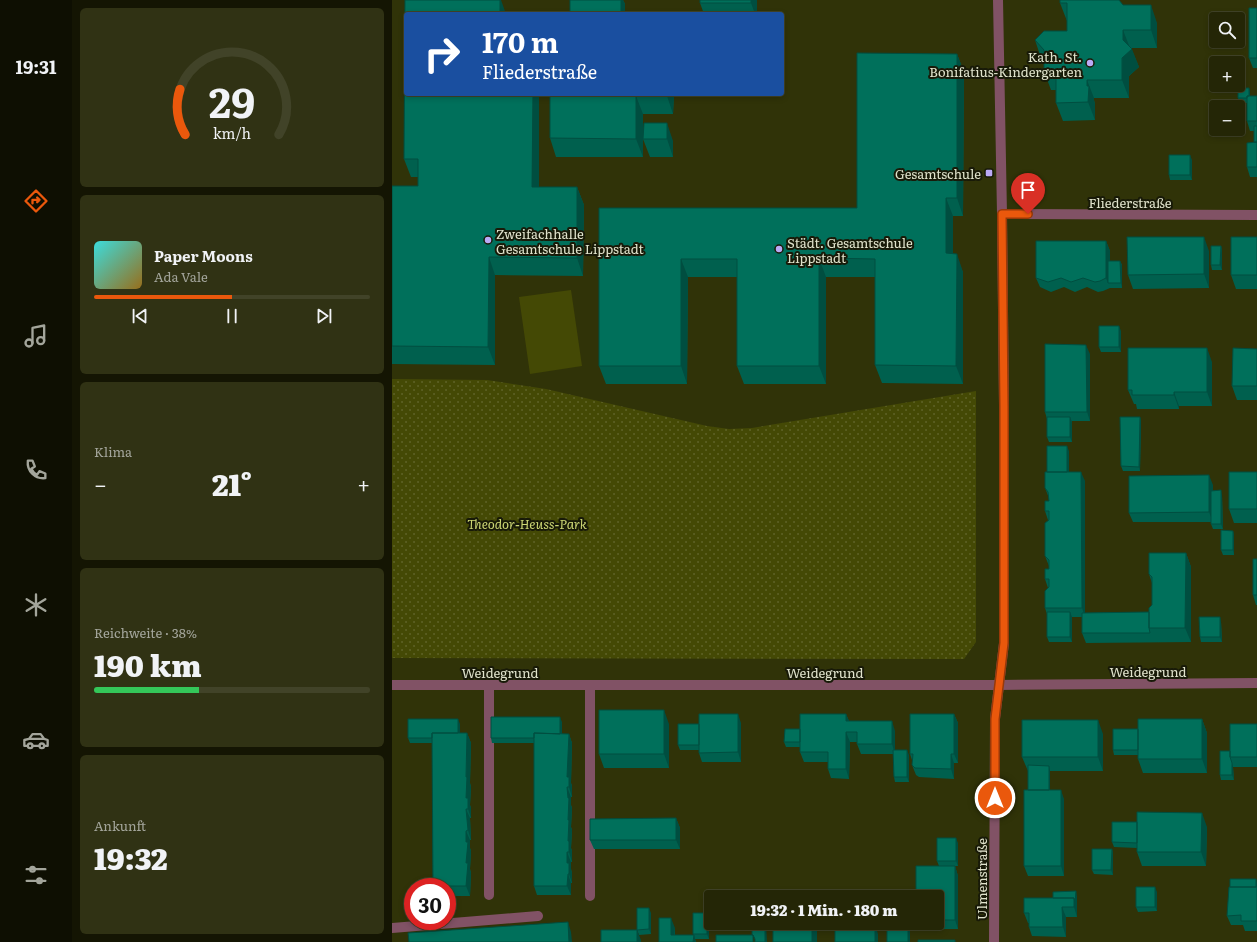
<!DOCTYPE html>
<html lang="de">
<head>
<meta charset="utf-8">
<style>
	:root { --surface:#242606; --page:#303214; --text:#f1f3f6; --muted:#a3a59b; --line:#414328; --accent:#ea580c }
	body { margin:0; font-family:Literata,serif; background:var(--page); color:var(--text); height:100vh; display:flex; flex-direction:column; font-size:15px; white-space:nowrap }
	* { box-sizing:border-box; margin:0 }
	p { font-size:13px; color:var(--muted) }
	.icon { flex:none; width:22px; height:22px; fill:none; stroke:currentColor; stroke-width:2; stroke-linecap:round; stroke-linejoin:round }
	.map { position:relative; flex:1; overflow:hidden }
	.drawer { display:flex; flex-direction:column; gap:8px; padding:8px; background:#141503; width:320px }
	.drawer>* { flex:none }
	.top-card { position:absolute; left:12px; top:12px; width:380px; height:84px; border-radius:4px; box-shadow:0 2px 6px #0003,0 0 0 1px var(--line); background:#1a4fa0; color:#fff; overflow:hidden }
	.controls { position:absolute; left:817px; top:12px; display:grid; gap:8px }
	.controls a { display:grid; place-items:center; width:36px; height:36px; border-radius:4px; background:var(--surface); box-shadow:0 2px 6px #0003,0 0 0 1px var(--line); font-size:20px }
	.speed { position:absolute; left:12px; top:878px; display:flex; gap:8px; font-size:20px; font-weight:700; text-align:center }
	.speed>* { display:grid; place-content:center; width:52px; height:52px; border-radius:50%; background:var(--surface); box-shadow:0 2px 6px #0003,0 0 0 1px var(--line); line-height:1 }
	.speed .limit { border:6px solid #d22; background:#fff; color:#111 }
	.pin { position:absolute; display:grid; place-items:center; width:34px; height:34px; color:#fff; margin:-41px -17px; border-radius:50% 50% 50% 0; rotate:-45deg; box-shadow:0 0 4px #0007 }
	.pin .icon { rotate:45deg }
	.me { position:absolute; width:44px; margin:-22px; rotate:0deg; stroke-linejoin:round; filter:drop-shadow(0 0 3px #0008) }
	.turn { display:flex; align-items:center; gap:14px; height:84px; padding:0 12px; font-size:18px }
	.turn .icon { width:52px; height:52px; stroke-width:2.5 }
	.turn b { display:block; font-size:28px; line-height:34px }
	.big { font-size:30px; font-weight:800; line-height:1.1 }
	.drawer .widget { flex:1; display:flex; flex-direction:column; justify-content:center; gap:6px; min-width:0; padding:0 14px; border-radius:6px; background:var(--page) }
	.drawer .dial { align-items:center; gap:0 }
	.dial svg { height:104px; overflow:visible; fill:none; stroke:var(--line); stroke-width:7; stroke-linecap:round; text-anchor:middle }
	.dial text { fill:var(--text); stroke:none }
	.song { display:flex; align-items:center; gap:12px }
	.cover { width:48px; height:48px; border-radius:6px; background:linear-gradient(135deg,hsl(180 70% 55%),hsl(40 70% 35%)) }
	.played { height:4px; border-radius:2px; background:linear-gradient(90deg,var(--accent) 50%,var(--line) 50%) }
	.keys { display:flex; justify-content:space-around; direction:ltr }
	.heat { display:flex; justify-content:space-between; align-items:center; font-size:22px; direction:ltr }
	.charge { height:6px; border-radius:3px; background:linear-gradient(90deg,#34c759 38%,var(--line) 0) }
	.trip { position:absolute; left:312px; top:890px; width:240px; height:40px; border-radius:4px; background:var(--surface); box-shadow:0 2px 6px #0003,0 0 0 1px var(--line); font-weight:800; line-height:40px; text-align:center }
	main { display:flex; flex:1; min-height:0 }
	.tab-bar { display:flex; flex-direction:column; width:72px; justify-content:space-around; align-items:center; background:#0e0f02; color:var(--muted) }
	.tab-bar .icon { width:28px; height:28px }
	.tab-bar .active { color:var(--accent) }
	.tab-bar b { font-size:18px; color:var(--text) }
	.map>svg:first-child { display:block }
</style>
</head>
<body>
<main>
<nav class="tab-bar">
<b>19:31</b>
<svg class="icon active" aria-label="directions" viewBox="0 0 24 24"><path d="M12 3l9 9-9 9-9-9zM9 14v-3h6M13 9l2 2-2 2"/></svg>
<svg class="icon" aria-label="music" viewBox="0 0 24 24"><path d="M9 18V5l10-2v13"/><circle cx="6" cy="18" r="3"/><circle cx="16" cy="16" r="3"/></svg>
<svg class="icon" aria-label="phone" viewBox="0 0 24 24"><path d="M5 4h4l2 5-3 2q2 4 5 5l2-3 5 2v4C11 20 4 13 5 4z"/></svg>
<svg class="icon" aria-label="climate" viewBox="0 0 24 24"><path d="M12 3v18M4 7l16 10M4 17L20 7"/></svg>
<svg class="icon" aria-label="car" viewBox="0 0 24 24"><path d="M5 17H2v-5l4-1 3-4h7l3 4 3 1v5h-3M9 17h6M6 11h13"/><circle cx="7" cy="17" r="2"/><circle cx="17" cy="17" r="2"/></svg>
<svg class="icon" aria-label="filters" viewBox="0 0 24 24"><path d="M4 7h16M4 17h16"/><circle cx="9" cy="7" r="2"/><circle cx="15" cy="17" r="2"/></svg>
</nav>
<section class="drawer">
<div class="widget dial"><svg viewBox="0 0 100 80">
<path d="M14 69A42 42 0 1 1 86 69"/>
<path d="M14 69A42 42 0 0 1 10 34" stroke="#ea580c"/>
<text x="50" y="56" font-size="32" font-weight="700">29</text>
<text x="50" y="72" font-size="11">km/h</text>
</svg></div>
<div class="widget">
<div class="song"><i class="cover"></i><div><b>Paper Moons</b><p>Ada Vale</p></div></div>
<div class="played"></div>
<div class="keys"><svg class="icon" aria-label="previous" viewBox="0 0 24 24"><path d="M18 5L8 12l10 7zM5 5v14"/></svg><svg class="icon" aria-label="pause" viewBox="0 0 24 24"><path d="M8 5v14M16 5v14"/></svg><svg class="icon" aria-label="next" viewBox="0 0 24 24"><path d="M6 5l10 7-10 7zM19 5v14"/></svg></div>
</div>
<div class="widget"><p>Klima</p>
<div class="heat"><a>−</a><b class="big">21°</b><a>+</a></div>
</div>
<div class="widget"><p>Reichweite · 38%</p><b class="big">190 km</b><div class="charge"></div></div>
<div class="widget"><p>Ankunft</p><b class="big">19:32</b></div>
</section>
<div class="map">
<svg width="865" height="942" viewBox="0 0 865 942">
	<defs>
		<pattern id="grass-dots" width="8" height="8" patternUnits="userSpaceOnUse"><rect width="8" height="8" fill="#444905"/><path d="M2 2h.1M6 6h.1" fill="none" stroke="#5f6328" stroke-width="1.8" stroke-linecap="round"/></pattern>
	</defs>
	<rect width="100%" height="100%" fill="#303308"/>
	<path fill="url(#grass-dots)" d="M0,379L95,380L154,389L315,426L337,429L360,428L584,391V642L572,659L0,658Z"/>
	<path fill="#444905" d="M179,290L190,366L138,374L127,297Z"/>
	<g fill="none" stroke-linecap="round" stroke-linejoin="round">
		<path stroke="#815265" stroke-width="10" d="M610,214L865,215
			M0,685H606L865,683
			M97,685V895
			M198,896V685
			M0,928L146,916
			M602,942L603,719L612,643V406L610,214L606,0"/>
	</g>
	<path fill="#00604e" d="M229,0H231L233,4V14H179L178,12Z
		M308,0H365V14H312L308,3Z
		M668,3H729L731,5L765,23V48H739L747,67L737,76V98H702V100L703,104V120L671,121L664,103V90H659L652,71V61L649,58L643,40L675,31V21Z
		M865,8V68H861L857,58Z
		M14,14L147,187H185L192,205L191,276L103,275V365L0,364V186H26V177H19L12,159Z
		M565,54L572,72L571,216H561V253L571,272V384L490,383L483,365V277H434V384H352L345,366V277H296L295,384H214L207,366V208H465Z
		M857,88L858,93V96H865V177H858L855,167L862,142V131H858L855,121V103H848L846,98Z
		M158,94H282L281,114H251V157H164L158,138Z
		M252,123L281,141V157H258L251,139Z
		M800,160V180H778L777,175Z
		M865,237V289H844L839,275Z
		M714,241L718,251V261H728L730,265V288H718L711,291L706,292L695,287L683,292L672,287L659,292L648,287L644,278Z
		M829,246L830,251V270H820L819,265Z
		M817,251V288L741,289L736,275Z
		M729,331V352H709L707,347Z
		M865,349V400H845L840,386Z
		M698,354V421H680V442H657L655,437V419L653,412Z
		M820,362V406H787V409H745L744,404H742L736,390Z
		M748,417L749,422L748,471H731L729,466Z
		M677,451V472L693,481V613L757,612L760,605V583L757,574L794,553L799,567V642L694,643L690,633V617H680V642H657L655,637V614L653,608L656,588L653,579L657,569V566L653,556L656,520L653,511L657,501V498L653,488L655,472Z
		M865,472V523H842L837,509Z
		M821,485V491L830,495L831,529H821L819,524V522H741L737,513Z
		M841,531L842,536V555H831L829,550Z
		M865,559V605H864L861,595Z
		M829,622L830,642H809L808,637Z
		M454,714L457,721L503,731V750L517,755V782H503L502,777L501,754H469L465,744V742H458L457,779L439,778L436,769V762H412L408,752V747H394L392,742L408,729Z
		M562,714L566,723V763H562V779L527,777L524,775L520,765V760L518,754Z
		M810,719L815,733V773H751L746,759V755H722L721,750L746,729Z
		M170,722V734H177L180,743L179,783L180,786V797H179V805L180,808L179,827L180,830L179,848L180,851V862H179V869L180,873V883H179V895H145L142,886V743H100L99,738Z
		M349,723V762H310L307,753V750H288L286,745Z
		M68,724V733H75L79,743L78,783L79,787L78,805L79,808V818H78L79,840H78V848L79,851L78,869L79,873L78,896H55V887H41V886L40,743H18L16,738Z
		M277,724V768H212L207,754Z
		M865,724V767H841L842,780H829L828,775L838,751Z
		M711,734V771H658V790L672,799V876H636L632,866L636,790V771L630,757Z
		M284,818L288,828V849H202L198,840Z
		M815,827L814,866H750L745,852V848L722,847L720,842Z
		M566,843V866H547L545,861Z
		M720,849L721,854V875L702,874L700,870Z
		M563,866L566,876V929H528L525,923H545V897Z
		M865,883V931H853L851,925H839L835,916Z
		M765,892V911L746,912L744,907Z
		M685,896V917H674V937L640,936L637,927V923H636L632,913L661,898Z
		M259,913V934L247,935L249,940L245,930Z
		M315,913L317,918V939H303L304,942H267L283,928V935H301Z"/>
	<path fill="#004e40" d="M108,0H109L114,14H108Z
		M229,0H231L233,4V14H229Z
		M359,0H365V14H363L359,3Z
		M759,5L765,23V48L759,30Z
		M731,30L738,48L740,49L747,67L737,76V98L730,80Z
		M565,54L572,72L571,216L565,198Z
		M695,80L702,98V100L703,104V120L696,102L695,86Z
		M857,88L858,93V103L857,98Z
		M141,94H147V205L140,187Z
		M275,94H282L281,114L275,96Z
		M244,96L251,114V157L244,139Z
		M275,123L281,141V157L275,139Z
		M798,155L800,160V180L798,175Z
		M185,187L192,205L191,276L185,258Z
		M554,198L561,216V271L554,253Z
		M812,237L817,251V288L812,274Z
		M714,241L718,251V283H716L714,278Z
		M829,246L830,251V270L828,265Z
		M565,254L571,272V384L564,366Z
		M97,257L103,275V365L96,347Z
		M427,258L434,277V384L427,366Z
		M289,259L296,277L295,384L289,366Z
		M728,261L730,265V288L729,283Z
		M727,326L729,331V352L727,347Z
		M694,345L698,354V421L695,412Z
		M815,348L820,362V406L815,392Z
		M782,392L787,406V409L782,395Z
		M678,417L680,422V442L678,437Z
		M748,417L749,422L748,471L747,467Z
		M675,446L677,451V481L675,477Z
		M689,472L693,481V617L690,608Z
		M817,475L821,485V522L817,512Z
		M829,490L830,495L831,529L829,524Z
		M841,531L842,536V555L841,550Z
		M794,553L799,567V642L793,628Z
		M678,612L680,617V642L678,637Z
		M828,617L829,622L830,642L828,637Z
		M272,710L277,724V768L272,754Z
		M346,714L349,723V762L346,752Z
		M454,714L458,723L454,721Z
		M562,714L566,723V763L562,754Z
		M168,717L170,722V743L168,738Z
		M66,719L68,724V743L66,738Z
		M810,719L815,733V773L810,759Z
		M706,720L711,734V771L706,757Z
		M500,721L503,731V754L500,744Z
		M454,732L458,742L457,779L454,769Z
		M75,733L79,743L78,783L79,787L78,805L79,808V818L76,809L74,798Z
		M177,734L180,743L179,783L180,786V797L177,787L175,777Z
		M515,750L517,755V782L515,777Z
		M559,754L562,763V779L559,769Z
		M840,763L841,767L842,780L840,775Z
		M657,766L658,771V799L657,794Z
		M175,787L179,797V805L180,808L179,827L180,830L179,848L180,851V862L177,852L176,841Z
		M669,790L672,799V876L669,866Z
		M74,809L78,818L79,840L76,830Z
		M810,813L815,827L814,866L809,852Z
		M284,818L288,828V849L284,840Z
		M74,831L78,840V848L79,851L78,869L79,873L78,896L74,886Z
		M564,838L566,843V866L564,861Z
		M720,849L721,854V875L719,870Z
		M175,852L179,862V869L180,873V883L177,874L175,863Z
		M563,866L566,876V929L563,920Z
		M176,874L179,883V895L175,886Z
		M864,879L865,883V896L863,891Z
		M763,887L765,892V911L763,907Z
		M684,891L685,896V917L682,907V898Z
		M670,907L674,917V937L671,927Z
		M257,908L259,913V934L257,929Z
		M315,913L317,918V939L315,934Z
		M279,918L283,928L282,942L279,935Z
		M176,922L179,932L180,942H177Z
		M373,923H374L375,942H373Z
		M420,923H425V942H420Z
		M483,924L486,934V942H483Z
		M516,924L518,929V942H516Z
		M245,930L249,940V942H245Z
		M302,935L304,942H301Z"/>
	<path fill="#00705b" stroke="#004e40" d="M13,0H108V14H14V94H141L140,187H185V258L97,257L96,347L0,346V186H26V159H12Z
		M178,0H229V14H199V13L178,12Z
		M308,0H359V3H308Z
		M668,0H727L731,5H759V30H731V40L740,49L730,58V80H695V86H697L696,102L664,103V78H670L671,72L652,71V50L643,40L652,31H675V3H668Z
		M857,8H865V58H857Z
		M465,53L565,54V198H554V253L565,254L564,366L483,365V259L427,258V366H345V259H289V366H207V208H465Z
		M846,88H857V96H855V98H846Z
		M158,94H275V96H244V139L158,138Z
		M855,96H865V121H855Z
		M252,123H275V139H251Z
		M862,126H865V142H862Z
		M865,142V167H855V143Z
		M777,155H798V175H777Z
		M735,237H812V274L736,275Z
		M839,237H865V275H839Z
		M644,241H714V278L708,281L703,282L691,278L679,282L669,278L656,282L644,278Z
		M819,246H829L828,265H819Z
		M716,261H728L729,283H716Z
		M707,326H727V347H707Z
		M653,344L694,345L695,412H653Z
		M736,348H815V392H782V395H740V390H736Z
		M841,348L865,349V386H840Z
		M655,417H678V437H655Z
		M728,417H748L747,467L729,466Z
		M655,446H675V472H655Z
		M653,472H689L690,608H653V591L657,587V579H653V569H657V560L653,556V523L657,520V511H653V501H657L656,492L653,488Z
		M837,472H865V509H837Z
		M817,475V512L737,513V476Z
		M829,490V524H819V491Z
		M829,530L841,531V550H829Z
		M757,553H794L793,628H757V608L760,605V577L757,574Z
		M861,559H865V595H861Z
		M655,612H678V637H655Z
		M757,612V628L758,633H690V613Z
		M807,617H828V637H808Z
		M207,710H272V754H207Z
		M307,714H346V752L307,753Z
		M408,714H454V721H500V744H465V732H454V769H436V752H408Z
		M518,714H562V754H559V769L523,768L520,765L521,754H518Z
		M99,717H168V734L142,733V738H99Z
		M16,719H66V733H40V738H16Z
		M746,719H810V759H746Z
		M630,720H706V757H630Z
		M286,724H307V745H286Z
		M838,724H865V757H838Z
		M393,729H408V742H392Z
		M721,729H746V750H721Z
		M40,733H75L74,777H75L74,798H76V809H74L76,830L74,831V842H76L74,863H76L74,886H41Z
		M142,733L177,734L175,777H177V787H175L176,798H177L176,820H177L176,841H177V852H175V863H177V874H176L175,886H142Z
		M501,750H515V777H502Z
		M828,751H838V757L840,763V775H828Z
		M636,765L657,766V790H636Z
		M632,790H669V866H632Z
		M745,812L810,813L809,852H745Z
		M284,818V840H198V819Z
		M720,822H745V843L720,842Z
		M545,838H564V861H545Z
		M700,849H720L719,870H700Z
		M524,866H563V920H545V897H524Z
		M838,879H864V887H838Z
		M744,887H763V907H744Z
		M837,887H865V921H849V915L835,916Z
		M684,891L683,903L682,898H661V892Z
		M632,898H682V907H670L671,927H637V913H632Z
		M245,908H257V929L245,930Z
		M301,913H315V934H301Z
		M267,918H279V935H302L301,942H267Z
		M176,922L177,942H17L16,933Z
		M360,923H373V942H363V939L361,935H360Z
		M381,923H420V942H381Z
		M443,924H483V942H443Z
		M495,924H516V942H495Z
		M209,930H245V942H209Z
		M324,935H361V942H324Z
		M526,940H563V942H526Z"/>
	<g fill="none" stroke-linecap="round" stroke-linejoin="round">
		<defs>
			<path id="route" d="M603,798V719L612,643V406L610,214H636"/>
		</defs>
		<use href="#route" stroke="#983908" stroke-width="10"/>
		<use href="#route" stroke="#ea580c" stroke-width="7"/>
	</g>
	<g fill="#bbaaf6" stroke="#181a08" stroke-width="1.5">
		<circle cx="698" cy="63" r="4"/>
		<rect x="593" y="169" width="8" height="8" rx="2"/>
		<circle cx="96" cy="240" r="4"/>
		<circle cx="387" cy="249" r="4"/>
	</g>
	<g text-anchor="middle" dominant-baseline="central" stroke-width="4" stroke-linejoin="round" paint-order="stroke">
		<g font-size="13" fill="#e0e3cc" stroke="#181a08" text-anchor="end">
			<text x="690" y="56">Kath. St.<tspan x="690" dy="15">Bonifatius-Kindergarten</tspan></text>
			<text x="589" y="173">Gesamtschule</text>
			<text x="104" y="233" text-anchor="start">Zweifachhalle<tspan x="104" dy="15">Gesamtschule Lippstadt</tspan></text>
			<text x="395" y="242" text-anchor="start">Städt. Gesamtschule<tspan x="395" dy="15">Lippstadt</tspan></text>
		</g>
		<g font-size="13" fill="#e0e3cc" stroke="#181a08">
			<text x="738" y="202">Fliederstraße</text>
			<text x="756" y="671">Weidegrund</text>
			<text x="108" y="672">Weidegrund</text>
			<text x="433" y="672">Weidegrund</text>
			<text transform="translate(589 879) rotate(-90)">Ulmenstraße</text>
		</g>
		<g font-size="13" font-style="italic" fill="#ccd674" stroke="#181a08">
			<text x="135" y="523">Theodor-Heuss-Park</text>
		</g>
	</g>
</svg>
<div class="controls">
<a><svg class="icon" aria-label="search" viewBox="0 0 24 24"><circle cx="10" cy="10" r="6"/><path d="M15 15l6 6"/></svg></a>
<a>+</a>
<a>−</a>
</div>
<div class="speed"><div class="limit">30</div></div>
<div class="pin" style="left:636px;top:214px;background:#d93025"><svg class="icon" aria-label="arrive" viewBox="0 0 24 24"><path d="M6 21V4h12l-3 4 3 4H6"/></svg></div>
<svg class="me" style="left:603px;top:798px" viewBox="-20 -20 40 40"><circle r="17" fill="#ea580c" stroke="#fff" stroke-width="3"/><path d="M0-11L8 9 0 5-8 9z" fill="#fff"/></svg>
<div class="trip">19:32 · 1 Min. · 180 m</div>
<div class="top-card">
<div class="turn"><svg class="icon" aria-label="right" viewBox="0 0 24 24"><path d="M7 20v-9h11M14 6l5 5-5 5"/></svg><div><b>170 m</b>Fliederstraße</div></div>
</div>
</div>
</main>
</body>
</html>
